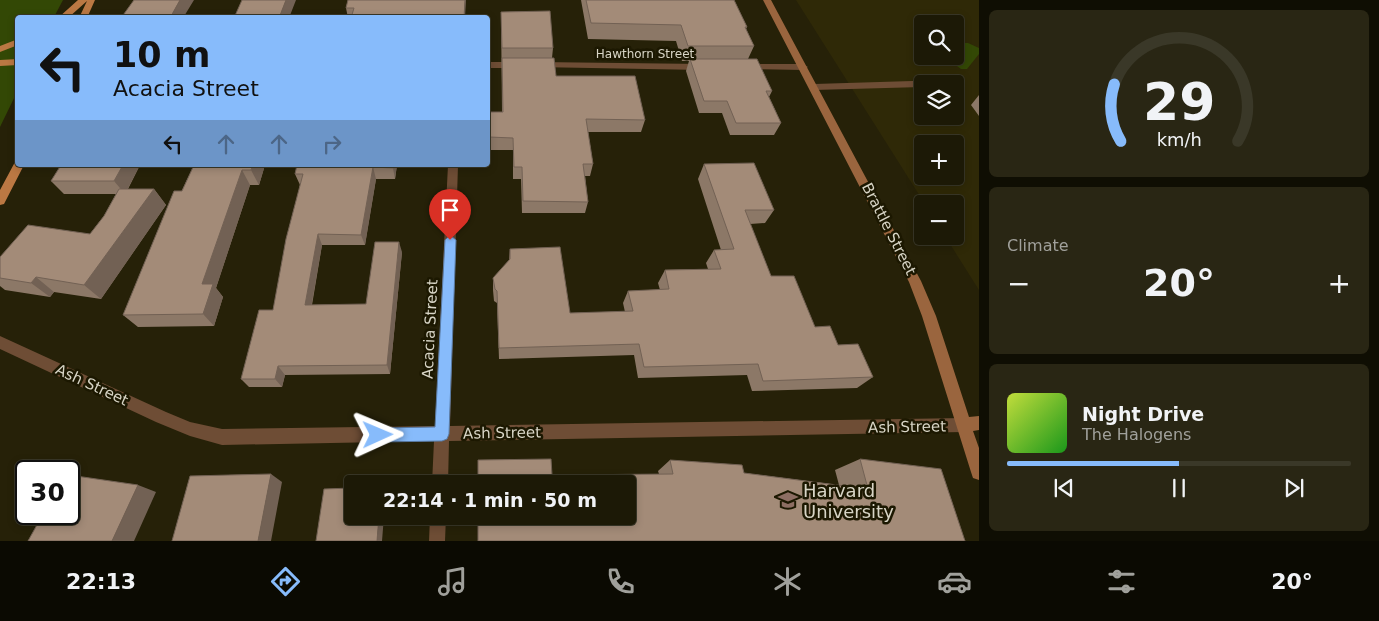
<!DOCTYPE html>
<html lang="en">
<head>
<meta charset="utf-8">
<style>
	:root { --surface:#1c1906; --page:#292614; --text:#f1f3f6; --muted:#a0a09b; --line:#3a3828; --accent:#87bbfb }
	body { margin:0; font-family:"DejaVu Sans",sans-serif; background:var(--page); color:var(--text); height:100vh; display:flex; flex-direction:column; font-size:19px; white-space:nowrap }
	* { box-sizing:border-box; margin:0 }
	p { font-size:16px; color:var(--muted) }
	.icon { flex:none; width:28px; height:28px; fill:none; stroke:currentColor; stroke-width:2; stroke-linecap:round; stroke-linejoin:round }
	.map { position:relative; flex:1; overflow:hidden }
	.side { display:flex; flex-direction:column; gap:10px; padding:10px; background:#0f0e03; width:400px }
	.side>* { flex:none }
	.banner { position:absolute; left:15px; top:15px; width:475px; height:152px; border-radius:5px; box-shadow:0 2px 8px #0003,0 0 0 1px var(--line); background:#87bbfb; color:#111; overflow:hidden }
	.buttons { position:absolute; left:914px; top:15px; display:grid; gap:10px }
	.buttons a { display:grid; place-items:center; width:50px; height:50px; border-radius:5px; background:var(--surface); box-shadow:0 2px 8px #0003,0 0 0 1px var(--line); font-size:25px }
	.speed { position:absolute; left:15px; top:460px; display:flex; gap:10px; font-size:25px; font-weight:700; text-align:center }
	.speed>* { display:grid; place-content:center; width:65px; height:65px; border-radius:50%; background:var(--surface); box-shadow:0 2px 8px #0003,0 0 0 1px var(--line); line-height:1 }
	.speed .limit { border:2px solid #111; border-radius:8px; background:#fff; color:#111 }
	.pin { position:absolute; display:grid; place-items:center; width:42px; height:42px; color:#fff; margin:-51px -21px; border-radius:50% 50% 50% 0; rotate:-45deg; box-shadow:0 0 5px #0007 }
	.pin .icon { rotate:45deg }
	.me { position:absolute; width:55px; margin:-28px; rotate:89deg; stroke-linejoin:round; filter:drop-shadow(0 0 4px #0008) }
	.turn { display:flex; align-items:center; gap:18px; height:105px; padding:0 15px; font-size:22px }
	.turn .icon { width:65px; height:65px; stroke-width:2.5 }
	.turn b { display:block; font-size:35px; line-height:42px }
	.lanes { display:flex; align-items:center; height:48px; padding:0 15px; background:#0003; justify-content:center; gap:25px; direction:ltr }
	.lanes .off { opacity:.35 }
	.big { font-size:38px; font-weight:700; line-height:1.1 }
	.side .tile { flex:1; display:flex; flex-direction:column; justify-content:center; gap:8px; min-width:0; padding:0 18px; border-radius:8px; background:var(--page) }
	.side .dial { align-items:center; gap:0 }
	.dial svg { height:130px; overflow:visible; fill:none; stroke:var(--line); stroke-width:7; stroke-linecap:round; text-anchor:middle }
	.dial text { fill:var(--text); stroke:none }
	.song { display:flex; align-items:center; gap:15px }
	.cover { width:60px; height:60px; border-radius:8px; background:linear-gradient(135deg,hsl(70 70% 55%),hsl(120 70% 35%)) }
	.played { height:5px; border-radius:2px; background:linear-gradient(90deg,var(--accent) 50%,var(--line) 50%) }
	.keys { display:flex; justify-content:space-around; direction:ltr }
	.heat { display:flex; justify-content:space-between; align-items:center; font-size:28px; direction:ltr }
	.trip { position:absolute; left:344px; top:475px; width:292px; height:50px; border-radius:5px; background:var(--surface); box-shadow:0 2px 8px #0003,0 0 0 1px var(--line); font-weight:700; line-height:50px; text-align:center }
	.menu { display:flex; height:80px; justify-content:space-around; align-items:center; background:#0b0a02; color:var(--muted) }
	.menu .icon { width:35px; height:35px }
	.menu .active { color:var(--accent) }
	.menu b { font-size:22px; color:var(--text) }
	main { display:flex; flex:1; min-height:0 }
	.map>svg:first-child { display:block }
</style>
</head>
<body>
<main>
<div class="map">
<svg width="979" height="541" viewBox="0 0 979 541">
	<rect width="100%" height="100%" fill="#262108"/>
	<path fill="#2f2907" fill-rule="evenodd" d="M796,0H979V290L945,236H955V204H925ZM922,24H955V56H922ZM922,84H955V116H922ZM922,144H955V176H922Z"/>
	<path fill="#334805" d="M0,0H63L54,17L18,18L17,92L0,127Z
		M968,43L979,48V54L967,69H961L957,66L960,46L962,43Z"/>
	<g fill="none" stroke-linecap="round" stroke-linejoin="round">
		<path fill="#6e4d35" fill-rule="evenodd" d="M945,80L948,81L949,84H922V87L814,90L809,87L814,84Z"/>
		<path fill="#6e4d35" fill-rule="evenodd" d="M488,62H518L523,65L518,68H488Z
			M538,62L703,64L708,67L703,70L535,67L533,65Z
			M743,64H803L808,67L803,70L740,69L738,67Z
			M448,165H458L450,426L964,418L969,420L971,425L969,430L964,432L449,441L448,484H432L434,441L222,445L190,436L156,422L0,349V336L166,412L190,422L222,429L435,426Z
			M430,516H446L445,541H429Z"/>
		<path fill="#9a653e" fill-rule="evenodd" d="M763,0H771L921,281L936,316L969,417L979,416V430L973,431L979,448V480L973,478L971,472L922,316L909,282Z"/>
		<path fill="#bb7843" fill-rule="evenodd" d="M78,0H95L87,18H79L87,1L68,18H58Z
			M18,39V45L0,52V46Z
			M18,59V65L0,66V60Z
			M15,162H18V165H24L4,204L0,205V190Z"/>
	</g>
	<path fill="#8c7867" d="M348,0L465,18H348L346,8Z
		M581,0H734L747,27L746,29L754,46L748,59L772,91L769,97L781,123L774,135H730L722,113H699L686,71L689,61H682L676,41L588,39Z
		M501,12L553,48L552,58L556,76L645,120L641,132H588L593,164L590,176H585L588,202L585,213H522L521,179H513V150H489L490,112H502Z
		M979,95V116L971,105Z
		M704,164L774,210L765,223L750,224L771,276L815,327L838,345L873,377L857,388L752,391L747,375L638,378L634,355L499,359L497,303L494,301L493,290V278L509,261L510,249L570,313L625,312L623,303L628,291L660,290L658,283L665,270L708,269L706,263L714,250H721L698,179Z
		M140,165L128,189H154L166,205L101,299L54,292L50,297L5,290L0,286V257L90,234L104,216L116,194H64L51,181Z
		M194,165H265L259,185H250L216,288L223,297L214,326L138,327L123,315Z
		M397,165L395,179H376L365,245H322L312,305L366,304L402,252L390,374L285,375L282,387H249L241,379L273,310L300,185L295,174Z
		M860,459L965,541L552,475L659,474L658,471L670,460L744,473L839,485L835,470Z"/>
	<path fill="#726154" d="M180,0H194L183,18H170Z
		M286,0H296L289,18H279Z
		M465,0H466L465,18H464Z
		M123,165H140L125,194L114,181Z
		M253,165H265L259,185L251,170Z
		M393,165H397L395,179L393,168Z
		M373,167L376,179L365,245L361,235Z
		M242,170L250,185L216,288L223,297L214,326L203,314L202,284Z
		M154,189L166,205L101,299L84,285Z
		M318,234L322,245L310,314L305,305Z
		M399,242L402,252L390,374L387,365Z
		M36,277L54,292L50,297L31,283Z
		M278,366L285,375L282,387L275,379Z
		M271,474L282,482L271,541H258Z
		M138,485L156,492L134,541H112Z
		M379,516H384L382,541H377Z"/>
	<path fill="#a38b78" stroke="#726154" d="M134,0H180L170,18H121Z
		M242,0H286L279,18H234Z
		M348,0H465L464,18H351L354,8H346Z
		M586,0H734L747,27H745L754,46H688L681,25L591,23Z
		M550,11L553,48H502L501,12Z
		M502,58H554L556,76H635L645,120L586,119L593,164H583L588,202L523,201L522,167H514L513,138L489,137L490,112H503Z
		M690,59H757L772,91H766L781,123H736L727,101H704Z
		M754,163L774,210H745L771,276H794L815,327L830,326L838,345L858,344L873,377L763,381L758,364L644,367L639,344L499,348L497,291L495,289L493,278L510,259V249L560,247L570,313L633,311L628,291L669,289L665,270L721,269L714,250L734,249L704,164Z
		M61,165H123L114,181H51Z
		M194,165H253L251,170H242L202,284H213L203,314L123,315L174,191H182Z
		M297,165H393V168L373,167L361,235L318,234L305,305L366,304L375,242H399L387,365L278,366L275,379H241L259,310H273L286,239L303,174H295Z
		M119,189H154L84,285L36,277L31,283L0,278V257L28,225L90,234L104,216Z
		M551,459L552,475L673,474L670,460L742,465L744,473L868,489L860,459L941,469L965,541H478V516H628V484H478V460Z
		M271,474L258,541H172L190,476Z
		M69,475L138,485L112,541H28L43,514H69Z
		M352,488V516H379L377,541H316L324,489Z"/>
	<path fill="#87bbfb" stroke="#587aa3" d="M450,235L456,240L449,434L447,439L442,441L378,442L373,439L371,435L373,430L378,428L435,427L445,240Z"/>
	<defs>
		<symbol id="university-bare" viewBox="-9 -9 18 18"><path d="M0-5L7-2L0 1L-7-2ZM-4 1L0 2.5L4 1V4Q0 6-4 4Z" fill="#8d6e63" stroke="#1c1801" stroke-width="2.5" paint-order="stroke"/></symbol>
	</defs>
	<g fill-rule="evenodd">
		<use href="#university-bare" x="774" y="486" width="28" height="28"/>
	</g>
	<g text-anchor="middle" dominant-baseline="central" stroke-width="5" stroke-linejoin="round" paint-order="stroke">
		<g font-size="12" fill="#d8d5c6" stroke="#1c1801">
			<text x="645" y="54">Hawthorn Street</text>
		</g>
		<g font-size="15" fill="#d8d5c6" stroke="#1c1801">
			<text transform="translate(889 229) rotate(63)">Brattle Street</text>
			<text transform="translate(430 329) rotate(-87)">Acacia Street</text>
			<text transform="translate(92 385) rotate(25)">Ash Street</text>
			<text transform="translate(907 427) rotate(-1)">Ash Street</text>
			<text transform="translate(502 433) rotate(-1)">Ash Street</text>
		</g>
		<g font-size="18" fill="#d8d5c6" stroke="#1c1801" text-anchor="start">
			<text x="803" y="490">Harvard<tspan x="803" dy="21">University</tspan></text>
		</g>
	</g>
</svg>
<div class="buttons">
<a><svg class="icon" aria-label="search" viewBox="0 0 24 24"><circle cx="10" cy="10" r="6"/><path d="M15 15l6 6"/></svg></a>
<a><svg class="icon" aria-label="layers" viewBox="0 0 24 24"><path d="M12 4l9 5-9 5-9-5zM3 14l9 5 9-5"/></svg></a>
<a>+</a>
<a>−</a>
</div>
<div class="speed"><div class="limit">30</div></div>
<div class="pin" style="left:450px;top:240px;background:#d93025"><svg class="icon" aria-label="arrive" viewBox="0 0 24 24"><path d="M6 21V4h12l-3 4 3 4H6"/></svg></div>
<svg class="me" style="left:378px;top:435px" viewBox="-20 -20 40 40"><path d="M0-17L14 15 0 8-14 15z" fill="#87bbfb" stroke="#fff" stroke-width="4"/></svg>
<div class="trip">22:14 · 1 min · 50 m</div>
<div class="banner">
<div class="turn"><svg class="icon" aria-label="left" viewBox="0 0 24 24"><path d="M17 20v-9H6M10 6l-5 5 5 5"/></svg><div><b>10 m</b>Acacia Street</div></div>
<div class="lanes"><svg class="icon" aria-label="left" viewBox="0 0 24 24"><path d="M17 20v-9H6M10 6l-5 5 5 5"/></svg><svg class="icon off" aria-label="ahead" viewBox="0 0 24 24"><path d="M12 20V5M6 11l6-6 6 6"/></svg><svg class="icon off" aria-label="ahead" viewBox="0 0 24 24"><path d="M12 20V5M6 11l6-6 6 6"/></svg><svg class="icon off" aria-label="right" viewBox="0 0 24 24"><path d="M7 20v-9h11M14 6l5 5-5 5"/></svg></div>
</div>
</div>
<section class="side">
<div class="tile dial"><svg viewBox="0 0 100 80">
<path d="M14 69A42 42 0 1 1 86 69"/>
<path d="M14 69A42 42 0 0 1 10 34" stroke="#87bbfb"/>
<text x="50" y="56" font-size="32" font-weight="700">29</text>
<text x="50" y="72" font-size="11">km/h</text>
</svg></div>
<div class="tile"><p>Climate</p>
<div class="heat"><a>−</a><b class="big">20°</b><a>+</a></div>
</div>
<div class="tile">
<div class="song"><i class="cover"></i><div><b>Night Drive</b><p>The Halogens</p></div></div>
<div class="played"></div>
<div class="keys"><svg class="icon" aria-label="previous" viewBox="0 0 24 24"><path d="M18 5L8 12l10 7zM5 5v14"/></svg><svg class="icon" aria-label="pause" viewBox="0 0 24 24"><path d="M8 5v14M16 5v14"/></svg><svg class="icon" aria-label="next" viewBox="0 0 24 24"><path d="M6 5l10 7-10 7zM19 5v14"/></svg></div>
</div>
</section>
</main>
<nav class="menu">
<b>22:13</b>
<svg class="icon active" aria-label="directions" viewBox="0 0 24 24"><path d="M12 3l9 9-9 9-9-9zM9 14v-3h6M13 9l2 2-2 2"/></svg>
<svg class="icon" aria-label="music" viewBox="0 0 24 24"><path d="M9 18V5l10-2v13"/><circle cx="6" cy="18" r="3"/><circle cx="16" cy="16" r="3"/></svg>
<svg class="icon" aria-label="phone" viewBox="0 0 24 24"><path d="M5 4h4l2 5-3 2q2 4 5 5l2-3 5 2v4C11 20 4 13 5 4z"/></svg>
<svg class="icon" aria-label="climate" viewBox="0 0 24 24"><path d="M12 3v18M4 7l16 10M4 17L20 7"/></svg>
<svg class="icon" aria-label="car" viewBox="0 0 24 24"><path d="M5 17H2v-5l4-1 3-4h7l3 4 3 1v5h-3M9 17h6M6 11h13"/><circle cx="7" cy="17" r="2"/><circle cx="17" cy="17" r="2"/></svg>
<svg class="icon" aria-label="filters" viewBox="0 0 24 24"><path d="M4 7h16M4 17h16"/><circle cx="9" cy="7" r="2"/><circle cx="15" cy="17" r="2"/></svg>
<b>20°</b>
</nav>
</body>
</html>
